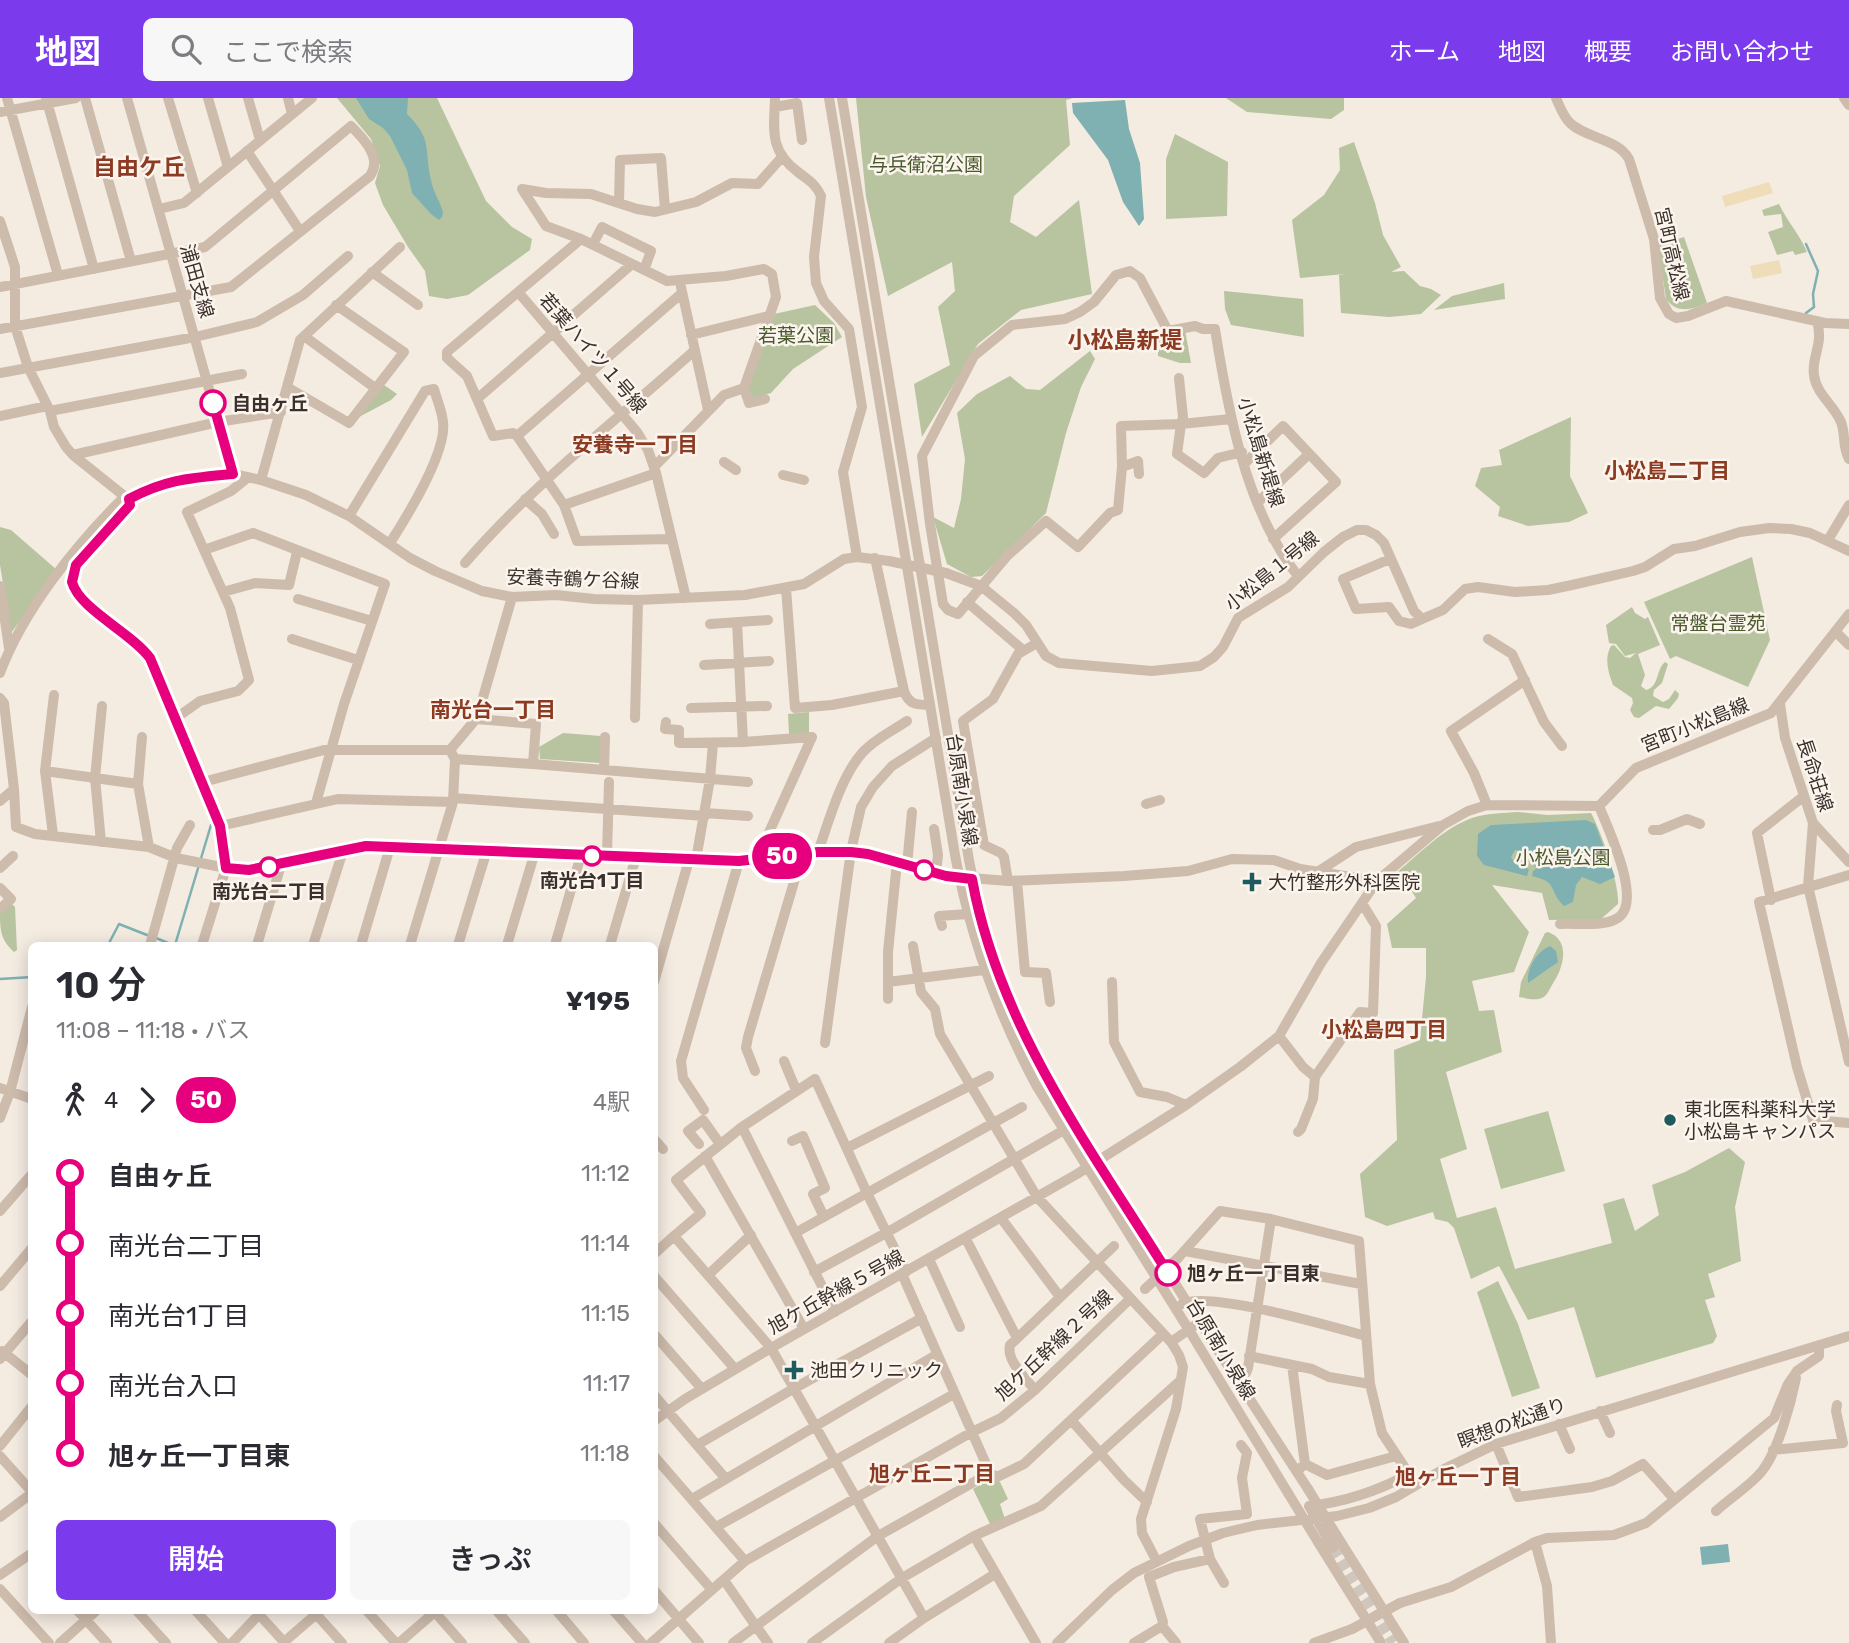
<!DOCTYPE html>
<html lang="ja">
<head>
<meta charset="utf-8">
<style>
  :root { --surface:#fff; --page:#f7f7f7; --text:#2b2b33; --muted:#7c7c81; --accent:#7c3aed }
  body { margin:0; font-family:Rubik,"Noto Sans JP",sans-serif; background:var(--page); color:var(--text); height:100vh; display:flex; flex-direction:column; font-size:26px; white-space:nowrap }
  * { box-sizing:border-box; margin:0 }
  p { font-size:23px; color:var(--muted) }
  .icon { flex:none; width:38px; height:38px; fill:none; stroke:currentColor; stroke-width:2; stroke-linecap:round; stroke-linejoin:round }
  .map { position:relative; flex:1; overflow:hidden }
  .drawer { position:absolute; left:28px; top:844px; width:630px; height:672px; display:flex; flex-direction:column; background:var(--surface); border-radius:10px; box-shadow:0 4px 18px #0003 }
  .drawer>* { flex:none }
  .badge { padding:0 14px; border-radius:23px; font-size:24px; line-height:46px }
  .map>.badge { position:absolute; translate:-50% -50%; box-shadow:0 0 0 4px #fff }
  .legs { display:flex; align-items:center; gap:10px; height:77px; padding:0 28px; font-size:23px }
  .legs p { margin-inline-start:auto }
  .summary { display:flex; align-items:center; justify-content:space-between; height:119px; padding:0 28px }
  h1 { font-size:38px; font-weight:600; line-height:52px }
  .cta { display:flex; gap:14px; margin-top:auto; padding:14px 28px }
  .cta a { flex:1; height:80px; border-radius:10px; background:var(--accent); color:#fff; font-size:28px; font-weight:600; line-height:80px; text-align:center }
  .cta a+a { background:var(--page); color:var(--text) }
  ul { padding:0 28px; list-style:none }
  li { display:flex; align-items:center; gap:24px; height:70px; font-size:26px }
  li i { display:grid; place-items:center; width:10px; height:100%; margin:0 9px; background:currentColor }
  li i::after { content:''; width:18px; height:18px; margin:-9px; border:5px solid; border-radius:50%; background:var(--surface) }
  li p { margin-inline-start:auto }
  li:first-child i { background:linear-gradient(#0000 50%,currentColor 0) }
  li:last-child i { background:linear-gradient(currentColor 50%,#0000 0) }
  header { display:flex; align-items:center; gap:42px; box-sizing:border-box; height:98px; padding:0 35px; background:var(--accent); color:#fff }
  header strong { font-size:33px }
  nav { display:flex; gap:38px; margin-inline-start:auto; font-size:24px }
  .search { width:490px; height:63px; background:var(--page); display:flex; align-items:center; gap:18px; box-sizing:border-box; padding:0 24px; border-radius:10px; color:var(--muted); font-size:26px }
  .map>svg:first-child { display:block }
</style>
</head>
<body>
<header>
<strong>地図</strong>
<div class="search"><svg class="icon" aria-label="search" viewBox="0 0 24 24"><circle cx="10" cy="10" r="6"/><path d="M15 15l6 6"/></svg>ここで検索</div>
<nav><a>ホーム</a><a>地図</a><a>概要</a><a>お問い合わせ</a></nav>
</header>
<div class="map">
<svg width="1849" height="1545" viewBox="0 0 1849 1545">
  <rect width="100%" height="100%" fill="#f4ebe1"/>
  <path fill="#b8c4a0" d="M337,0H437L486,103L512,129L532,141L530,152L468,197L447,201L429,198L425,173L408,149L383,107L375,85L380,68L371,41Z
    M856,0H1073L1066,2L1070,47L1014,98L1010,124L1036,139L1079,102L1092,196L1021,212L978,246L922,339L914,286L950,267L938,209L955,193L952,164L888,198L866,99Z
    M1226,0H1344V12L1331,21L1247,14Z
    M1175,36L1228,64L1227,118L1166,121V61Z
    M1354,44L1375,105L1383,137L1401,169L1391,174L1404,173L1420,188L1431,191L1441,197L1421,216L1389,219L1341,215L1339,177L1345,176L1300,180L1292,122L1324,97L1340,72L1339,50Z
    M1779,106C1787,123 1800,137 1807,154L1795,157L1793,153L1777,157L1768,134L1783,129L1781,116L1764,118L1762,112Z
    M1684,139L1707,205C1692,212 1677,216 1666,201L1658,147Z
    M1504,185L1505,201L1434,212L1452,198Z
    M1224,193L1303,201L1304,239L1231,227L1225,211Z
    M815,207L834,225L842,239L793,271L771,295L751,301L747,288L774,216Z
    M1185,232L1191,265H1180L1158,258V238Z
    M1090,253L1095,261L1081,289L1066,335L1046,415L982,478L971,479L947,466L933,419L954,430L961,401L965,361L957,315L977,296L1010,278L1026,291L1040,292Z
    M384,287L397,296L391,302L357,320Z
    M1571,319L1570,378L1588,415L1569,424L1528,428L1498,418L1500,409L1475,388L1481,370L1502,367L1499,352Z
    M0,429L11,432L57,472L11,535L0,467Z
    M1752,459L1770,542L1748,589L1676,558L1670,561L1644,504Z
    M1632,509L1635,515L1645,521L1648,519L1660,547L1638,556L1645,577L1641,588L1646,592C1660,588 1655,573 1665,564L1668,566L1662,585L1654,592L1653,598L1663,604L1669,601L1675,592L1679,596L1678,600L1669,611L1656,608L1639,620L1634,619L1630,612L1633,605L1632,600L1613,587C1608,574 1604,560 1611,548L1614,547L1625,559L1630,560L1636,555L1625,558L1616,546L1609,545L1606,527Z
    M809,614V635L789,636L788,616Z
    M563,635L601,638L600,665L540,661L539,649Z
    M1518,714L1548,717L1591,715C1601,733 1620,787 1618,806L1601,821L1549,822L1542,795L1492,787L1529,834L1514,874L1472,883L1479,913L1494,912L1502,954L1446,974L1467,1051L1440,1061L1457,1120L1496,1109L1515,1171L1612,1145L1603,1106L1624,1100L1635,1133L1659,1117L1652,1087L1685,1074L1729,1050L1745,1064L1735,1109L1741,1163L1708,1176L1715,1199L1705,1202L1717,1238L1713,1245L1596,1280L1574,1209L1528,1222L1499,1168L1471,1181L1454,1130L1448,1124L1435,1121L1433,1114L1387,1128L1365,1119L1360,1076L1397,1042L1394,952L1420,942L1426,879V850H1392L1387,826L1416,800L1411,792L1391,779C1417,759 1443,729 1475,719C1489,715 1504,715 1518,714Z
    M11,805L15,809L17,852L14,854C1,842 0,833 0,815Z
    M1548,834C1572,843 1563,871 1552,887C1549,892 1547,898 1542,900C1535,903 1525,900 1519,899L1521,884L1545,835Z
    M1548,1013L1565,1073L1501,1091L1484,1031Z
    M1498,1183L1518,1226L1540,1290L1512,1299L1477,1194Z
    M989,1381L1000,1384L1008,1401L1000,1406L1006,1424L992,1430L973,1391Z"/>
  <path fill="#efdcb8" d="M1769,84L1773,95L1725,109L1722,98Z
    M1779,162L1782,175L1753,181L1750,168Z"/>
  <path fill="#7fb0b2" d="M356,0H408L407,16C433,42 424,50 431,82C433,94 440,103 443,114L442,119L439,122L431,116L412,95L407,72L390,38L383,30L369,21Z
    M1125,2L1129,31L1140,65L1144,121L1139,128L1123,104L1108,62L1073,15L1072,5Z
    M1586,722L1595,726L1615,779L1600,786L1582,779L1576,787L1573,804L1564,808C1548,793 1559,784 1532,778L1533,773L1537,770L1531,764L1532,758L1529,754L1515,752L1511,759L1515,766L1529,771L1527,778L1484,767L1477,758L1478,736L1491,727Z
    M1550,848L1556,853L1558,864L1528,885C1527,870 1536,854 1550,848Z
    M1728,1446L1730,1464L1702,1467L1700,1449Z"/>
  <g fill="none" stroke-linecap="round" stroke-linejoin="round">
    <path stroke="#7fb0b2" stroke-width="2.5" d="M1806,215L1814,209L1813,196L1818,173L1806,146
      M156,840L173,847
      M108,847L119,826L147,837
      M175,847L211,727L215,726
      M0,881L32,879"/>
    <path stroke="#cfc6bd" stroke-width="10" stroke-dasharray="10 5" stroke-linecap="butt" d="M1333,1450L1393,1545"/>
    <path stroke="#cdbbac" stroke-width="10" d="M7,0L58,177
      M46,0L94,171
      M85,0L131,163
      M127,0L233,376
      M168,0L197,95
      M208,0L228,69
      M248,0L260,42
      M288,0L292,16
      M775,0C774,33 769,52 798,74C808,82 816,86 821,98L814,159L816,185L824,203L849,231L862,309L843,374L857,459
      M829,0L955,757C970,838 997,914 1036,987L1189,1232L1288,1395
      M842,0L969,762C983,839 1009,909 1046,978L1186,1203L1308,1391
      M1556,0C1560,9 1563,18 1570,25C1587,41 1617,40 1629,61L1654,141L1660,200L1669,216L1676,220L1688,218L1726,203L1825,225L1849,226
      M1844,0L1849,7
      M775,9L797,5L802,42
      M0,14L76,0
      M247,53L300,133
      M522,91L546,128L581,141L667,183L726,178L764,171L772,176L776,199L744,290
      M522,91L546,95L591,96L637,111L655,114L696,104L732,85L758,86L782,59
      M619,105L620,62L661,60L665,111
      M159,111L184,105L312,0
      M0,123L15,169V228L28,269L50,313L54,329L66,349L73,357L128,401
      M593,146L602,129L651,153L644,172
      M372,174L418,207
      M0,189L205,149L351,28C363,40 383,60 370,78L231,189L0,231
      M681,189L708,312
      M519,195L637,334L648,352L656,375L686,500
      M1817,223C1824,247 1811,259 1814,277C1816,296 1834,307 1841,324C1846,337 1842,349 1849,361
      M691,237L769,218
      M304,238L375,290
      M0,275L195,239L257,224L303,197L348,158
      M1179,280L1183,319L1181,326L1231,321
      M287,289L349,325L404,254L336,207
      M477,301L632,166
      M50,313L242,276
      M0,318L47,308
      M517,338L513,335L493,338L467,278L447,260V254L581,141
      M1242,354L1218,360L1204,375L1177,356L1181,326L1121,328L1122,369L1118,412L1110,415L1078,449L1046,423L1007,458L958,516L948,512L943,506L930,426L922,358L974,258L1012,227L1065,221L1080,214L1094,204L1116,177L1130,173L1140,180L1168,233L1195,228L1203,231H1215C1228,313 1246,412 1298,478
      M73,357L218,324L281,314
      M724,364L736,372
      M1245,365L1283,328L1336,384L1273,441
      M654,369L724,297L744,290L749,305L765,301
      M1122,369L1138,363L1139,376
      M783,377L804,382
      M261,382L300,242L400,149
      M129,401V407L76,467L72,484C81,513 131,533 150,560L220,728L226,770L202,847
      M525,401L542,416L554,436
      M1257,405L1309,356
      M564,407L656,375
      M349,418L425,293L434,291C437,302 442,313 443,324C447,354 406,420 390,445
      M671,441L577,443L564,407L517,338L682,195
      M1828,442L1849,407
      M204,452L253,435L385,486L344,606L316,705
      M875,460L904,593C909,607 917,607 930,607
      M1390,461L1343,481L1356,511L1389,509L1399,523L1411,526L1422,521
      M465,465C533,386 617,322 695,252
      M946,475L981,488L1014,515L1026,527L1046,558L1059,565L1152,573L1200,568L1214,559L1223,549L1238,520L1288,489L1324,454L1343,439L1357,432H1366L1376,437L1384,445L1414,513L1422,521L1443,512L1465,491L1478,489L1515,494L1548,492L1572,487L1633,473L1645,469L1674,451L1695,448L1740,434L1769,430L1791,431L1810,435L1849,453
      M0,488L9,550
      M786,490L795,610L832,607L904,593
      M223,494L255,485L289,487L297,454
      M298,501L372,523
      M967,504L1023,552
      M737,524L743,644
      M710,526L768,522
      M1836,534L1849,547
      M292,541L358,562
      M1488,541L1512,556L1544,624L1562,648
      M704,567L769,563
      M0,575C23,513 75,448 122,401H129L161,385L179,381L233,376L261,382L306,397L349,418L410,460L435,473L482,493L512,499L556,497L594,501L638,502L745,497L804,486L844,461L857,459L889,463
      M0,600L4,605L14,691L16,729L35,736L149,749L176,760L226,770L249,772L366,748L739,763L818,754L851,753L868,756L946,778L1008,783L1124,778L1188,773L1232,761L1274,762L1300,771L1377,783
      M482,603L512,499
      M1780,606L1785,640L1813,725L1808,788L1849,964
      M691,610L767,608
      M176,620L200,603L238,593L249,582L230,510L187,414L231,393L247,380
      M635,620L638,502
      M666,624L665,631L679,632V645L743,644L812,639L757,761
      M142,639L138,686L149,749
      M450,652L476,621L536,626L533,666
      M604,672L605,639
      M45,673L138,686
      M203,684L324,652H450L455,661L533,666L748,684
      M453,700L705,718
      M0,703L14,691
      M1146,706L1160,702
      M1487,707L1474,675L1451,633L1525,582
      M705,715L748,718
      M1813,725L1849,764
      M220,728L338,701L453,704
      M934,731L938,757L936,775
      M1653,732H1660L1687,721L1700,726
      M53,737L45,673L54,597
      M101,744L95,680L102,608
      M818,754C829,723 841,678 863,654C875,641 892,633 907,623
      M607,758L609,684
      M696,762L710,681L713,645
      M907,767L912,714
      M0,770L13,758
      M1319,773L1356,749L1439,728
      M1849,777L1759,804L1797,969L1813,1022L1849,1025
      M1008,783L1004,759L1001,755L984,747L963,623L993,601L1018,556L1037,545
      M1017,783L1025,874L1046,875L1050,904
      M0,790L11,801L0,811
      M1771,802L1757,735L1804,698
      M1560,826C1577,825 1601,829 1616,821C1645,807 1608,731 1599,708
      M942,828L939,818L968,816
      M150,847L177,750L190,727
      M257,847L281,767
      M313,847L343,753
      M361,847L390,749
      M410,847L453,704L455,661
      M458,847L487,752
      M507,847L535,754
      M555,847L581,757
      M610,847L636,759
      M913,848L921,894L935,911L940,936L1037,1099L1171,1244L1179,1257L1183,1269L1176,1311L1141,1421L1142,1435L1156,1462
      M654,884L689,762
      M888,884L984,872
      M1112,884L1114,944L1140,994L1167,999L1186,1007
      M888,901V854L897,764
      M1279,938L1303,969L1315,979L1313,1001L1301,1031L1298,1034
      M825,945L851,753L861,709L873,689L892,668L936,640
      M784,963L796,992
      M755,973L746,950L748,939L797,774L792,756
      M1315,979L1360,914L1373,915L1376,828L1362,805
      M0,990L32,1001
      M704,1012L683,980L681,963L739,763
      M0,1020L10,994L32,909
      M742,1029L835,1214
      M654,1041L663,1051
      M792,1043L803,1038L825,1090L813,1096L824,1119
      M699,1046L688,1033L703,1022L720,1046
      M847,1050L989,978
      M705,1058L804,1231
      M0,1113L32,1076
      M1001,1120L1060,1199
      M795,1135L1022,1009
      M674,1138L701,1115L676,1082L742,1029L815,981L867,1095L906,1174
      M966,1141L1017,1240
      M1185,1153L1361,1186
      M654,1156L674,1138L771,1250L924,1520
      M1178,1160L1220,1113L1271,1121L1359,1143L1370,1286L1382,1335L1409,1376C1376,1394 1345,1404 1309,1408L1333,1450
      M929,1161L960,1229
      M814,1174L886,1135L1064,1032
      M708,1177L751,1137
      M654,1178L735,1271
      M0,1188L32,1150
      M1182,1206C1208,1192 1332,1229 1366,1238
      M654,1236L702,1291
      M1171,1244L1194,1228
      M2,1253L32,1277
      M1249,1258L1312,1271L1329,1279L1370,1286
      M0,1261L32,1223
      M1292,1267L1305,1366
      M1236,1281L1246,1275L1248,1270L1271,1121
      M1035,1292C1025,1280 1006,1262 1010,1247L1114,1148
      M654,1297L726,1381
      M1600,1313L1610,1335
      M654,1323L685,1301L771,1250L1077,1076L1186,1007L1240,969L1279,938L1321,865L1377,783L1443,727L1468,713L1487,707L1599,708L1636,670L1771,615L1849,516
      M1072,1323L1124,1382L1147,1404
      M1559,1326L1570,1351
      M1496,1346L1518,1399L1592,1389L1612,1383L1643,1366L1674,1401
      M697,1347L793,1291L922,1220
      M0,1348L32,1308
      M1773,1352L1843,1345L1836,1313L1837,1307
      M0,1358L32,1394
      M654,1358L745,1463
      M1297,1373L1305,1366L1327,1377L1396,1358
      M990,1375L997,1379L1024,1366L1163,1236
      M692,1401L936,1257
      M1716,1413C1730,1400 1750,1388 1762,1373C1778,1353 1791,1305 1796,1280
      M0,1419L32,1395
      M654,1425L712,1492
      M716,1429L954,1296
      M974,1438L1036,1545
      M1337,1438L1404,1545
      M1318,1444L1381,1545
      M1535,1444L1547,1440L1614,1437L1646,1425L1774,1320L1788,1286L1797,1273L1819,1258V1247
      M1210,1461L1224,1485
      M0,1477L32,1455
      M724,1482L753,1524
      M0,1491L49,1545
      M654,1492L699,1545
      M1400,1505L1451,1489L1535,1444L1547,1488L1551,1545
      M77,1512L107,1545
      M136,1512L166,1545
      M195,1512L225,1545
      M255,1512L285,1545
      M366,1512L396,1545
      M433,1512L462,1545
      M496,1512L525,1545
      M556,1512L584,1545
      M613,1512L642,1545
      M316,1516L342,1545
      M756,1528L768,1545
      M1162,1528L1176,1545
      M284,1544L321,1512
      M60,1545L97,1512
      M232,1545L263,1512
      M399,1545L437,1512
      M651,1545L745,1463L972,1334L1001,1320L1035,1292L1130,1201
      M733,1545L878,1438L990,1375L902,1176
      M812,1545L902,1480L974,1438L1041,1408L1180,1283
      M889,1545L924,1520L995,1476
      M1057,1545L1112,1492L1134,1475L1189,1448L1223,1435L1257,1427L1337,1418L1369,1410L1396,1399L1442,1372L1496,1346L1849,1238
      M1134,1545L1162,1528L1163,1524L1149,1479L1174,1469L1210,1461L1200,1421L1247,1416L1242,1380L1247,1355L1241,1347
      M1314,1545L1352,1531"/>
    <path stroke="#cdbbac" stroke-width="10" d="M889,463L946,475
      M1145,1191L1178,1160
      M1308,1391L1337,1438
      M1288,1395L1318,1444
      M1352,1531L1400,1505"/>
  </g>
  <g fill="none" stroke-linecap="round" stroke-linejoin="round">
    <g stroke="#fff" stroke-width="16">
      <path id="line-1" d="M213,305L233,376C191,380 167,381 129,401L130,407L76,467L72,484C80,512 131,534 150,560L220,728L226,770L249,772L366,748L739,763L818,754H851L868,756L946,778L972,781C999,929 1091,1051 1168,1175"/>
    </g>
    <use href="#line-1" stroke="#e6007e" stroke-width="10"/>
  </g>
  <g fill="#fff" stroke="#e6007e" stroke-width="3.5">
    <circle cx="213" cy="305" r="12"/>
    <circle cx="592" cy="758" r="9"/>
    <circle cx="269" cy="769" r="9"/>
    <circle cx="924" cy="772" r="9"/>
    <circle cx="1168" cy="1175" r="12"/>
  </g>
  <g fill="#1f5a5e" stroke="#fbf5ee" stroke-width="2.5">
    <path d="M1248.5 773.5h7v7h7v7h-7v7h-7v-7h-7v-7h7z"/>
    <circle cx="1670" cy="1022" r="7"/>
    <path d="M790.5 1261.5h7v7h7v7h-7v7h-7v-7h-7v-7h7z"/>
  </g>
  <g text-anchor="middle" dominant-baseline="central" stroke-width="5" stroke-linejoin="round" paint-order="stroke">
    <g font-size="19" fill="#4a5a2e" stroke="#fbf5ee">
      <text x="926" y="66">与兵衛沼公園</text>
      <text x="796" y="237">若葉公園</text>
      <text x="1718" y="525">常盤台霊苑</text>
      <text x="1563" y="759">小松島公園</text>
    </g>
    <g font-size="19" fill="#3b302b" stroke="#fbf5ee">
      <text transform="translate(1672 156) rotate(77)">宮町高松線</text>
      <text transform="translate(197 183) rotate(74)">浦田支線</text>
      <text transform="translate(593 255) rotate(49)">若葉ハイツ１号線</text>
      <text transform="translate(1261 354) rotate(73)">小松島新堤線</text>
      <text transform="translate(1272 473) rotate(-39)">小松島１号線</text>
      <text transform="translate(573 481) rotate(2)">安養寺鶴ケ谷線</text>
      <text transform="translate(1695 627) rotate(-22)">宮町小松島線</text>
      <text transform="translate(1815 677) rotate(72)">長命荘線</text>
      <text transform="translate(962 692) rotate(81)">台原南小泉線</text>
      <text transform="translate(836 1194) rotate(-29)">旭ケ丘幹線５号線</text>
      <text transform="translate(1054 1247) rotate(-43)">旭ケ丘幹線２号線</text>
      <text transform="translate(1221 1251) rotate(59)">台原南小泉線</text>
      <text transform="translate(1512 1325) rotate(-20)">瞑想の松通り</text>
    </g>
    <g font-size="19" font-weight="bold" fill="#3b302b" stroke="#fbf5ee" text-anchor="start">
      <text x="232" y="305">自由ヶ丘</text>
      <text x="592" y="782" text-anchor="middle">南光台1丁目</text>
      <text x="269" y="793" text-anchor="middle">南光台二丁目</text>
      <text x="1187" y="1175">旭ヶ丘一丁目東</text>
    </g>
    <g font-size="19" fill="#3b302b" stroke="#fbf5ee" text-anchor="start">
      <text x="1268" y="784">大竹整形外科医院</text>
      <text x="1684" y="1011">東北医科薬科大学<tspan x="1684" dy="22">小松島キャンパス</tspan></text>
      <text x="810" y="1272">池田クリニック</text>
    </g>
    <g font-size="21" font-weight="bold" fill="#8c3b22" stroke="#fbf5ee">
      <text x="635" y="346">安養寺一丁目</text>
      <text x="1667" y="372">小松島二丁目</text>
      <text x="493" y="611">南光台一丁目</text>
      <text x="1384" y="931">小松島四丁目</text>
      <text x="932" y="1375">旭ヶ丘二丁目</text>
      <text x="1458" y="1378">旭ヶ丘一丁目</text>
    </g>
    <g font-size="23" font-weight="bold" fill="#8c3b22" stroke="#fbf5ee">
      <text x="139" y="69">自由ケ丘</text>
      <text x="1125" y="242">小松島新堤</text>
    </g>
  </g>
</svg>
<b class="badge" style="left:782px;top:758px;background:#e6007e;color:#fff">50</b>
<section class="drawer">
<div class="summary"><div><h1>10 分</h1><p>11:08 – 11:18 · バス</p></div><b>¥195</b></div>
<div class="legs"><svg class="icon" aria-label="walk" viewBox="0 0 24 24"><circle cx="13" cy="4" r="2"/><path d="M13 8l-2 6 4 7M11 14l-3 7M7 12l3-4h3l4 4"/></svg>4<svg class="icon" aria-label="forward" viewBox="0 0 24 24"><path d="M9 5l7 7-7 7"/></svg><b class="badge" style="background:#e6007e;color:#fff">50</b><p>4駅</p></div>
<ul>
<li><i style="color:#e6007e"></i><b>自由ヶ丘</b><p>11:12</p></li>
<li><i style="color:#e6007e"></i><span>南光台二丁目</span><p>11:14</p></li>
<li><i style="color:#e6007e"></i><span>南光台1丁目</span><p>11:15</p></li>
<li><i style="color:#e6007e"></i><span>南光台入口</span><p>11:17</p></li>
<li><i style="color:#e6007e"></i><b>旭ヶ丘一丁目東</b><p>11:18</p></li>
</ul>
<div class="cta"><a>開始</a><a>きっぷ</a></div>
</section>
</div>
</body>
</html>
